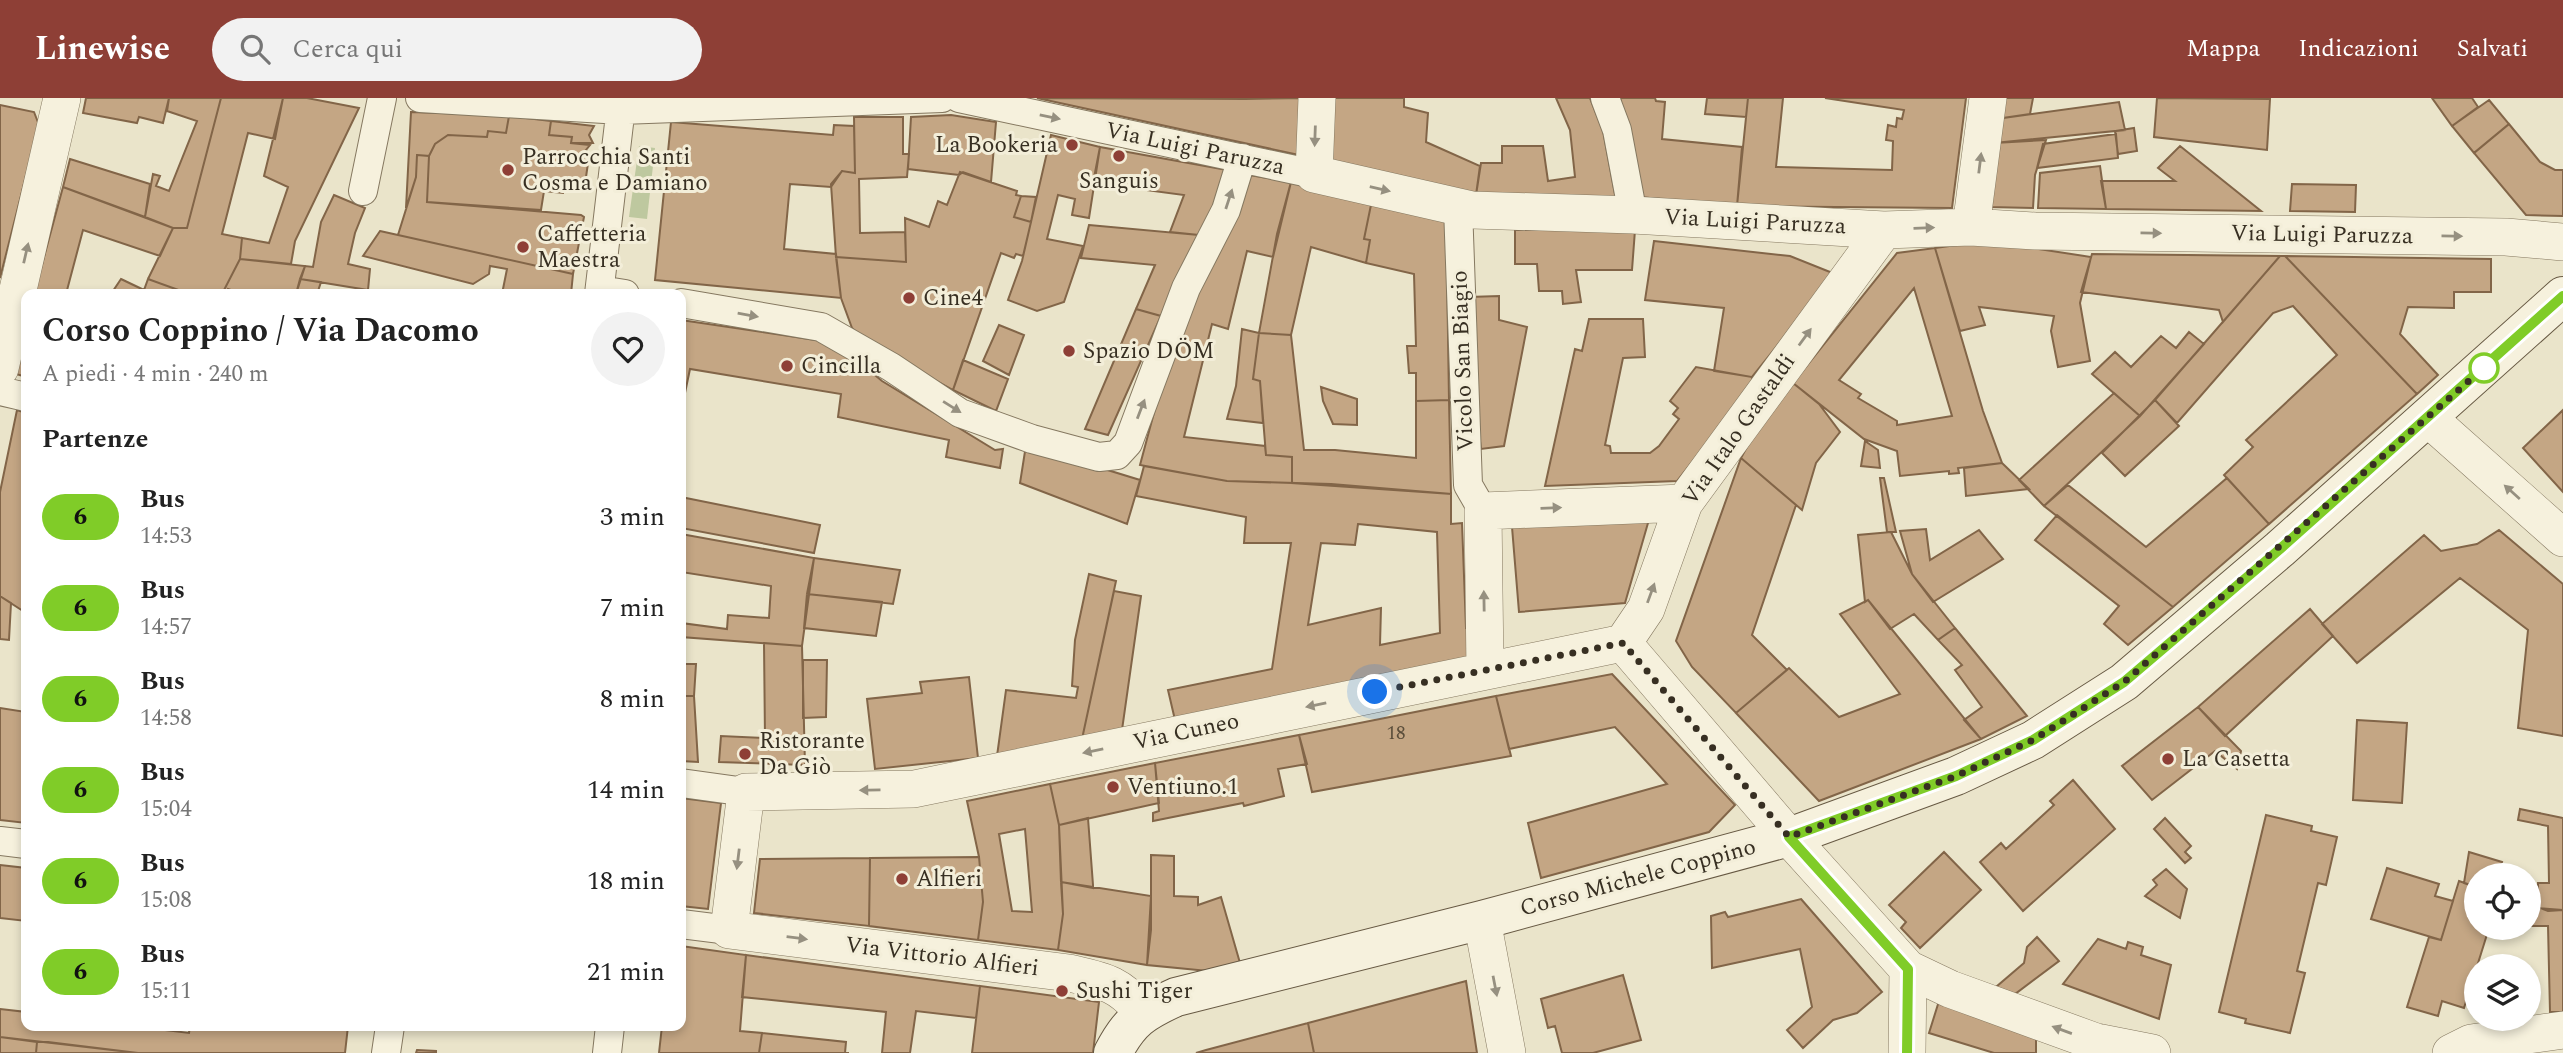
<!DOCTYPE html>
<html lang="it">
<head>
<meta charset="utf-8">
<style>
  :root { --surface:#fff; --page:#f2f2f2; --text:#222; --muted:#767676; --accent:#8e3f36 }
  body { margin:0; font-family:Spectral,serif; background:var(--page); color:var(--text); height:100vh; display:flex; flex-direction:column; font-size:26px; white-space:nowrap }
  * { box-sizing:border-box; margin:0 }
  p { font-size:23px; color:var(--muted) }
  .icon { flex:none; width:38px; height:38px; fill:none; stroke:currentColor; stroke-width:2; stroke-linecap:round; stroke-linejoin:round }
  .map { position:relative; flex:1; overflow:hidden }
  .drawer { position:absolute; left:21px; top:191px; width:665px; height:742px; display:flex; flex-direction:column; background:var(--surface); border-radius:14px; box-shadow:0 4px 10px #0003 }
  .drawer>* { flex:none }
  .badge { padding:0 14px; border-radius:23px; font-size:24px; line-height:46px }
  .controls { position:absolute; left:2464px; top:765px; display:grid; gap:14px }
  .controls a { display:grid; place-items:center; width:77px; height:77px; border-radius:50%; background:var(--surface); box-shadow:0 4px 10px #0003; font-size:35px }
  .you { position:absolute; width:35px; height:35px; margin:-18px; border:5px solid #fff; border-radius:50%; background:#1a73e8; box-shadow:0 0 0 10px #1a73e833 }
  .map>.badge { position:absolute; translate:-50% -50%; box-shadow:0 0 0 4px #fff }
  h2 { padding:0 21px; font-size:26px; line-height:63px }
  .round { display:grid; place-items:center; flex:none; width:74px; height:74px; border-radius:37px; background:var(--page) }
  .overview { display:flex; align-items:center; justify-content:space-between; height:119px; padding:0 21px }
  h1 { font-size:33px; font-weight:700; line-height:52px }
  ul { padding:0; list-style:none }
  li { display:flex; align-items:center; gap:21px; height:91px; padding:0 21px }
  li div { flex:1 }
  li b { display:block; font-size:26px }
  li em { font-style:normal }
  li .badge { min-width:77px; font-weight:700; text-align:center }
  header { display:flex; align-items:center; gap:42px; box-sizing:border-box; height:98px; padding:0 35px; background:var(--accent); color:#fff }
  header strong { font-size:33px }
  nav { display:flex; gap:38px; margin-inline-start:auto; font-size:24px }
  .search { width:490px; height:63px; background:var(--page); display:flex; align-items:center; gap:18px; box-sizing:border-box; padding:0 24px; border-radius:38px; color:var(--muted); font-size:26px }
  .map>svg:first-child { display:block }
</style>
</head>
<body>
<header>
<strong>Linewise</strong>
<div class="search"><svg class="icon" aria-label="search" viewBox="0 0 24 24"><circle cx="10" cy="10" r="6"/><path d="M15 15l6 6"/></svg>Cerca qui</div>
<nav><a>Mappa</a><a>Indicazioni</a><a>Salvati</a></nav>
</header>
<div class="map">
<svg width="2563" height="955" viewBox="0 0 2563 955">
  <rect width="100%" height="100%" fill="#eae4ca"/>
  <path fill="#bec89f" d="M639,48L655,50L647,121L629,119Z"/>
  <path fill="#c4a684" stroke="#826548" stroke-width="2" fill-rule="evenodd" d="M86,0H169L163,25L139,19L137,25L83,15Z
    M169,0H221L187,130H173L145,119L153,76L160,78L156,88L169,93L197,23L167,13Z
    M221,0H283L275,41L248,35L222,136L242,140L240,161L222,196H189L148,181L173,130H187Z
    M283,0H307L359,10L295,143L291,166L240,161L242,140L269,145L288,89L264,78Z
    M1037,0L1245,1L1306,0L1299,57Z
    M1333,0H1404V9L1428,15L1426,44L1480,68L1476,97L1329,62Z
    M1556,0H1590L1603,32L1616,101L1476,97L1481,65H1502V48H1543L1548,83L1575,79L1570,32Z
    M1620,0H1655L1656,3L1665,4L1662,41L1742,49L1737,108L1639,99Z
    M1707,0H1748L1746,19L1705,16Z
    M1748,0H1783L1776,69L1892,72L1893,43L1886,42L1888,27L1896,29L1897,20L1902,21L1904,12L1825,0H1966L1952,110L1737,108Z
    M1999,0H2033L2030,16L1996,21Z
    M2157,0L2270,1L2267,52L2154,39Z
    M2432,0H2472L2478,9L2452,28Z
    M2489,2L2509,26L2474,55L2452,28Z
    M2119,4L2125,32L1994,45L1996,21Z
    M0,7L34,14L39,27L0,180Z
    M411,14L503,17L509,18L506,35L488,33L487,39L448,37L435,46L429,58L417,57L416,79L406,110Z
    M951,17L996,24L991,84L963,74L959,77L908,71L911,19Z
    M509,18L551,23L549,37L572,39L571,45L590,47L586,52L592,60L588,65L586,79L590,86L585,91L564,89L563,95L544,93L541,112L427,104L429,58L435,46L448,37L487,39L488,33L506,35Z
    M854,19H903V56H909L907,79L859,81L860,135L905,134L906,164L836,159L831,86L842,73L855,75Z
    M551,23L594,28L589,37L593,45H571L572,39L549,37Z
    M671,24L833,37L834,27L854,28L855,75L842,73L831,89L790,86L784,151L836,156L841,200L655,182Z
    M2509,26L2540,64L2555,72H2563V118L2526,117L2474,55Z
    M2134,30L2137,53L2118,56L2115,33Z
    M2116,36L2118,60L2037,70L2043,46Z
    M1051,37L1100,49L1089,120L1072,117L1075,101L1058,97L1047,141L1083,148L1064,204L1037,213L1008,202L1022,163Z
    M2046,42L2035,77L2033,110L1989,109L1994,45Z
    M2180,48L2261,113L2106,111L2101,83H2175L2158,70Z
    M1100,49L1227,72L1216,104L1199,137L1170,134L1184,97L1093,85Z
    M417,57L429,58L427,104L581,117L584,119L573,176L398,137L416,79Z
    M70,61L150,86L145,119L63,89Z
    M2100,68L2106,111L2038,110L2040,75Z
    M960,74L1017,93L1016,97L1021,98L1014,119L1031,124L1023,158L1016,156L1014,160L1001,155L953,292L863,242L852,230L841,200L836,159L906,164L905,120L929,129L938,103L947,107Z
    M1243,76L1291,84L1273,159L1247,153L1228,231L1212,226L1184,339L1265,348L1266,357L1292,359V385L1227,383L1140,367L1174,240Z
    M1291,84L1372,102L1364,141L1370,142L1366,165L1311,149L1291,237L1259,235L1277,136Z
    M2292,86L2356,87L2355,114L2290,113Z
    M63,89L173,130L160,158L83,132L66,196H34Z
    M334,97L365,110L355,135L348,166L370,171L368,192L300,181L305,168L313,169L321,124Z
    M1021,98L1036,99L1031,124L1014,119Z
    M1372,102L1450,120L1447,172L1449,302L1416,303V275H1409L1407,248H1416L1414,176L1366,165L1370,142L1364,141Z
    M1089,127L1199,137L1161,218L1136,211L1155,167L1081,160Z
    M1515,132H1635L1632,172H1576L1581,204L1563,206L1562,193H1539L1537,166H1515Z
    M380,133L573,176L571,196H502L507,171L490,168L489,176L473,186L363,158Z
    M1654,143L1790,158L1835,176L1752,279L1714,273L1724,210L1645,202Z
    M1986,143L2091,159L2080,205L2090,263L2058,269L2051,233L2054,218L1979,209L1985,227L1960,233L1935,150Z
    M1935,150L1983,313L2002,365L1958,370L1959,375L1949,376V373L1900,378L1897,353L1864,341L1793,285L1897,155ZM1914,190L1952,318L1897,327V323L1858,300L1861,296L1839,282Z
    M2092,156L2280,158L2223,224L2219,212L2081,194Z
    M2280,158H2285L2417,296L2269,426L2224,377L2253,349L2246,342L2337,257L2293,208L2273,215L2177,325L2155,302Z
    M2285,158L2491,161V194H2454V210L2408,209L2400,236L2438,277L2417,296Z
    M240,161L305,168L296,196H243L228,191L226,196H222Z
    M121,181L144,192L148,181L184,194L111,196Z
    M300,181L321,184L317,196H296Z
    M1499,198V222L1527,229L1504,348L1481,351L1474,297L1469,199Z
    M1136,211L1161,218L1108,337L1085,331Z
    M1589,221H1643L1645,259L1623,260L1605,347L1610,348L1611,355H1650L1659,348L1679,321L1673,316L1678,310L1670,303L1696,269L1752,279L1753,287L1677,383L1545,388L1575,251L1582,253Z
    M681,222L836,245L882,283L995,352L1003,351L1000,370L946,359L949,342L838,319L841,296L690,271L681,314Z
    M26,226V279L13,275Z
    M999,227L1024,237L1009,277L983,263Z
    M1242,231L1259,235L1253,281L1260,283L1263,325L1227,321L1236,288Z
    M2189,234L2204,246L2140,318L2092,276L2115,254L2131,269L2161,238L2176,250Z
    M1259,235L1291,237L1304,352H1335L1416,360V303L1449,302L1451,396L1292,385V359L1266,357L1260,283L1253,281Z
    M963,262L1008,281L996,313L953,292Z
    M1793,285L1819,306L1840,334L1816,365L1802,412L1741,360L1757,330Z
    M1321,289L1357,301V327L1333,326L1323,303Z
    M2114,295L2140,318L2044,408L2019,382Z
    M2155,302L2179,328L2125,378L2102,355Z
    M17,312L26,315V515L0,498V394Z
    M2563,312V394L2523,350Z
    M1865,343L1878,352L1880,370L1861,368Z
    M1026,347L1140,382L1127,426L1020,385Z
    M1741,360L1796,407L1752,537L1787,572L1736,615L1692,569L1676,543Z
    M2002,365L2029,391L1966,398L1964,370Z
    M1144,368L1227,383L1331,386L1451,396V426L1462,425L1466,530H1470L1469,564L1175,622L1168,592L1272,571L1291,445H1244L1246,419L1136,398ZM1358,426L1437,434L1440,535L1380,547L1381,510L1308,527L1321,445L1355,447Z
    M1880,380H1884L1896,434H1887Z
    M2227,380L2269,426L2173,509L2044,408L2068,387L2146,449Z
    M681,399L820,427L814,455L681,430Z
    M2057,417L2173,509L2128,547L2104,526L2119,508L2035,442Z
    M1650,418L1625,505L1519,514L1512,429Z
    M1926,431L1930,462L1979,432L2003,461L1933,504L1912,476L1900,433Z
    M2499,432L2563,486V638L2518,630L2528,532L2460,480L2357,565L2322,526L2424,437L2441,453L2477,446Z
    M1891,434L1912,476L1955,530L1938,542L1914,516L1890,531L1868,502L1865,504L1858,437Z
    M681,436L814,460L802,548L681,539V525L727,531L728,517L769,520L771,488L681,474Z
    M814,460L900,472L893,506L807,496Z
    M1089,476L1116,483L1082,641L997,658L1006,592L1076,600L1078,589L1072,588L1075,542Z
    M1114,493L1141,498L1122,632L1082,641Z
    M807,496L882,504L876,538L804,530Z
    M0,498L11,505L9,542L0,541Z
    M1868,502L1981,641L1819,703L1736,615L1789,570L1839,619L1900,596L1840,516Z
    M2310,511L2333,538L2225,638L2198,609Z
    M1955,530L2027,618L1981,641L1964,622L1982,609L1955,572L1962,567L1938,542Z
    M764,545L802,548L805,667L719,664L721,638L765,640Z
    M803,562H827L826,619L803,620Z
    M681,566H696L694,598H681Z
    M1612,576L1735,707L1709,734L1541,780L1528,725L1667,686L1615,629L1509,651L1496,598Z
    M969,579L978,660L875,671L867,601L922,595L920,584Z
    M681,598H694L698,664L681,663Z
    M1496,598L1511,658L1312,694L1299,637Z
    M2198,609L2241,653L2237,671L2215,653L2152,702L2122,668Z
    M0,610L26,614V725L0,722Z
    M2357,622L2407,625L2402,705L2353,702Z
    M1299,637L1307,666L1278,671L1284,698L1244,708L1243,705L1153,723V715L1159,713L1155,665Z
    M1155,665L1159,705L1059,727L1050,686Z
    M2073,682L2115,731L2023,813L1980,764L2001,745L2006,751L2054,707L2050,703Z
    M1050,686L1059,727L1063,816L1058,852L978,842L983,804L979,759L967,703ZM1025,731L1032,814L1012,813L999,736Z
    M681,700L721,705L708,811L681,808Z
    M2520,711L2563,720V812L2538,810V785H2549L2548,728L2518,722Z
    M2266,717L2312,728L2311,733L2337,739L2326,787L2318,785L2297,873L2305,875L2290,935L2245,925L2246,921L2219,914Z
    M1088,720L1093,787V790L1061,784L1059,727Z
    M2165,720L2191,748L2185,754L2191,760L2185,765L2154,731Z
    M1944,754L1981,792L1920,850L1901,830L1906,824L1889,807Z
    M2469,754L2502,764L2498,777H2476V789L2464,785Z
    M1151,757L1174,758V798L1198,799V807L1221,799L1240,865L1208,873L1147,867L1151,832Z
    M979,759L983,804L978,842L869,828L870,760Z
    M870,760L869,828L754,815L760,761Z
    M0,767L26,770V823L0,820Z
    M2387,770L2439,786L2435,798L2453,803L2441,842L2371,821Z
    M2166,771L2187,791L2180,820L2145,798L2157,787L2153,782Z
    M2459,783L2476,789V830H2489L2464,910L2442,903L2438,918L2407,909L2429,839L2441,842Z
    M1061,784L1151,798L1147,867L1058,852L1063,816Z
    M1801,801L1882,894L1857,915L1833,922L1803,950L1787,932L1812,909L1800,851L1712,870L1711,818L1725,814L1728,819Z
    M2529,806L2548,813L2563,812V914H2550L2548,828H2529Z
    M2037,839L2059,863L2015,896L1996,889L2024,865L2027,849Z
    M2098,841L2126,851L2128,844L2143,849L2141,857L2171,867L2159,921L2063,886Z
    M681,848L746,857L740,933L762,935L759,955H659L662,928H681Z
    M746,857L980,888L976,920L916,913L910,955H882L886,914L742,899Z
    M1623,877L1641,942L1593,955H1562L1555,928L1548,930L1541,901Z
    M1466,883L1477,955H1314L1308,925Z
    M980,888L1099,904L1093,955H972Z
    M1939,903L2036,933V955H1994L1929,935Z
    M0,911L26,914V928H132L189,935L190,928H348L345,955H138L0,939Z
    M1308,925L1314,955H1196L1206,952Z
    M762,935L846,944L845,955H849H759Z
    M0,939L37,944L36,955H0Z
    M37,944H48L138,955H36Z
    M417,952L436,953V955H416Z"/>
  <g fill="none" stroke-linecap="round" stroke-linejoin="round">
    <g stroke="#857860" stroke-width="30">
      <path id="pedestrian" d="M420,0L621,12L942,0
        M959,0L1314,76
        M1605,0L1617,32L1633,117
        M363,93L382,0
        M1458,109L1468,387L1483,413
        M600,192L625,196
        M599,196L622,0
        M681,205L821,229L891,269L960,315L1032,341L1099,359L1117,357L1128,345L1186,190L1226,112L1242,60
        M0,293L26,299
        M681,685L746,694
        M0,743L26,746
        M681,826L729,832
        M386,955L390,928
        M607,955L610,928"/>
    </g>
    <g stroke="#857860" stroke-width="38">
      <path id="minor" d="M1317,0L1314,76L1472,112L1633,117L1884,132L1971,129L2035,133L2506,139L2563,144
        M1971,129L1988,0
        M1884,132L1684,405L1646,511L1623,545L1789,739L1908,871L1950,891L2096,944L2152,955
        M0,270L62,0
        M2428,320L2563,440
        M1485,571L1483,413L1684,405
        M1482,822L1507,955
        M1143,914C1119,885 1104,883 1069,875L729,832L746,694L914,691L1623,545
        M1907,955L1908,871
        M2451,955L2471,945L2563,932"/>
    </g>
    <g stroke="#675943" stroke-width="40">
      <path id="secondary" d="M1113,955C1130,922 1143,914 1176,899L1482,822L1789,739L1956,678L2033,642L2124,584L2280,451L2563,198"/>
    </g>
    <use href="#pedestrian" stroke="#f6f1dd" stroke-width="28"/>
    <use href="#minor" stroke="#f6f1dd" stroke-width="37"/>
    <use href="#secondary" stroke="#f6f1dd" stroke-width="38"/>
  </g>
  <defs><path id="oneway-solid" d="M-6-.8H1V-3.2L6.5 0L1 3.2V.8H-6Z" transform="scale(1.75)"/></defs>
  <g fill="#969080">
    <use href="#oneway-solid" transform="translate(1050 19) rotate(12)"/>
    <use href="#oneway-solid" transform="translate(1315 38) rotate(92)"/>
    <use href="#oneway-solid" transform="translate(1980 65) rotate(-83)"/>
    <use href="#oneway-solid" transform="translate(1380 91) rotate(13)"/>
    <use href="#oneway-solid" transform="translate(1229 101) rotate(-72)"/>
    <use href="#oneway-solid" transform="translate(1924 130) rotate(-2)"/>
    <use href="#oneway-solid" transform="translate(2151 135) rotate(1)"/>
    <use href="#oneway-solid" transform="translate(2452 138) rotate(1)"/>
    <use href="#oneway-solid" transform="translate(26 155) rotate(-77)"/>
    <use href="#oneway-solid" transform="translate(748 217) rotate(10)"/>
    <use href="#oneway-solid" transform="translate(1805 239) rotate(-54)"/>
    <use href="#oneway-solid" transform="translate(952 309) rotate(32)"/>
    <use href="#oneway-solid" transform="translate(1141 311) rotate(-69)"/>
    <use href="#oneway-solid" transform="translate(2512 394) rotate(-138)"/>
    <use href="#oneway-solid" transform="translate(1551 410) rotate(-2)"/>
    <use href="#oneway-solid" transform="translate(1651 495) rotate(-70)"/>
    <use href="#oneway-solid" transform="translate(1484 503) rotate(-91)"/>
    <use href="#oneway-solid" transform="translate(1316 607) rotate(168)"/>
    <use href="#oneway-solid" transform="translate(1093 653) rotate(168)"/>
    <use href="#oneway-solid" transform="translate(870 692) rotate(179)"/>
    <use href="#oneway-solid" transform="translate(738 761) rotate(97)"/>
    <use href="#oneway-solid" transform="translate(797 840) rotate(7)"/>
    <use href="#oneway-solid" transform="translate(1495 888) rotate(79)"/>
    <use href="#oneway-solid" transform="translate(2062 932) rotate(-160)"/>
  </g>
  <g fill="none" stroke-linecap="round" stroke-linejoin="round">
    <g stroke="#fff" stroke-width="16">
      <path id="line" d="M1907,955L1908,871L1789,739L1956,678L2033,642L2124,584L2280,451L2563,198"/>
    </g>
    <use href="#line" stroke="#80cc28" stroke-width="10"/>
    <path stroke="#372f22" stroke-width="7" stroke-dasharray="0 12.6" d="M1375,594L1623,545L1789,739L1956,678L2033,642L2124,584L2486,268L2484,270"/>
  </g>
  <g fill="#8e3f36" stroke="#f3eed9" stroke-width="2.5">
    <circle cx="1072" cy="47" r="7"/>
    <circle cx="1119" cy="58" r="7"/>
    <circle cx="508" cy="72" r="7"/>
    <circle cx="523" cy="149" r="7"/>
    <circle cx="909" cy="200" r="7"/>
    <circle cx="1069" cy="253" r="7"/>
    <circle cx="787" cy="268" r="7"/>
    <circle cx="745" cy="656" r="7"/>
    <circle cx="2168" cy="661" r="7"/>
    <circle cx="1113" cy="689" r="7"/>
    <circle cx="902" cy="781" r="7"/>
    <circle cx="1062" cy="893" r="7"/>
  </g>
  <circle fill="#fff" stroke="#80cc28" stroke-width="3.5" cx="2484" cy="270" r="14"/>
  <g text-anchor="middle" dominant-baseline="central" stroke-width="6" stroke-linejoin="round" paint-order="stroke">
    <g font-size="19" fill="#5a4d3a">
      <text x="1396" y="635">18</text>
    </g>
    <g font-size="23" fill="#372f22" stroke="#f3eed9" text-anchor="start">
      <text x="1058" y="47" text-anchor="end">La Bookeria</text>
      <text x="522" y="59">Parrocchia Santi<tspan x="522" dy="26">Cosma e Damiano</tspan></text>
      <text x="1119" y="83" text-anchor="middle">Sanguis</text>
      <text x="537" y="136">Caffetteria<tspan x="537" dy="26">Maestra</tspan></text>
      <text x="923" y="200">Cine4</text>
      <text x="1083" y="253">Spazio DÖM</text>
      <text x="801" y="268">Cincilla</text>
      <text x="759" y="643">Ristorante<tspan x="759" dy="26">Da Giò</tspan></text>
      <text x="2182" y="661">La Casetta</text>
      <text x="1127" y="689">Ventiuno.1</text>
      <text x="916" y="781">Alfieri</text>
      <text x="1076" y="893">Sushi Tiger</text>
    </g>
    <g font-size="23" fill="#372f22" stroke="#f3eed9">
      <text transform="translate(1195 51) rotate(12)">Via Luigi Paruzza</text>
      <text transform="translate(1755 124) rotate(3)">Via Luigi Paruzza</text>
      <text transform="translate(2322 137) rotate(1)">Via Luigi Paruzza</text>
      <text transform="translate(1463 263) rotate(-92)">Vicolo San Biagio</text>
      <text transform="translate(1739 332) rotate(-55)">Via Italo Gastaldi</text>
      <text transform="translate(1186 634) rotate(-12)">Via Cuneo</text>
      <text transform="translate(1638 780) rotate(-15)">Corso Michele Coppino</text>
      <text transform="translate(942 859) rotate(7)">Via Vittorio Alfieri</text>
    </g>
  </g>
</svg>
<div class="controls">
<a><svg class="icon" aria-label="locate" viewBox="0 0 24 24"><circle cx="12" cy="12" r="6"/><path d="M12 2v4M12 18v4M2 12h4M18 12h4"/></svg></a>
<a><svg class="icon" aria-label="layers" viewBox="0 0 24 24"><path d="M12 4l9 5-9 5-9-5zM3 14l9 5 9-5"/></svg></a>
</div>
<div class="you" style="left:1375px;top:594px"></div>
<section class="drawer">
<div class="overview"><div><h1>Corso Coppino / Via Dacomo</h1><p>A piedi · 4 min · 240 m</p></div><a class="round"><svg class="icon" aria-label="heart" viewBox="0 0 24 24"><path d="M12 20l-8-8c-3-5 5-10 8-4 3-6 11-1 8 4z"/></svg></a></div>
<h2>Partenze</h2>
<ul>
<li><span class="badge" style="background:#80cc28;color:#111">6</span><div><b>Bus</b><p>14:53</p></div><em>3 min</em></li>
<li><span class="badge" style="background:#80cc28;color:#111">6</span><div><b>Bus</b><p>14:57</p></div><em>7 min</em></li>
<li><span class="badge" style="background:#80cc28;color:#111">6</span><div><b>Bus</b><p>14:58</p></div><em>8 min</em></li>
<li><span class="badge" style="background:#80cc28;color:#111">6</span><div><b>Bus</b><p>15:04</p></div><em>14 min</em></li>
<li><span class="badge" style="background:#80cc28;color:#111">6</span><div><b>Bus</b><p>15:08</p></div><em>18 min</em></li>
<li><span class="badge" style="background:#80cc28;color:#111">6</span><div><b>Bus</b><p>15:11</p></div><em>21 min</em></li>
</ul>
</section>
</div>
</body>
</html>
